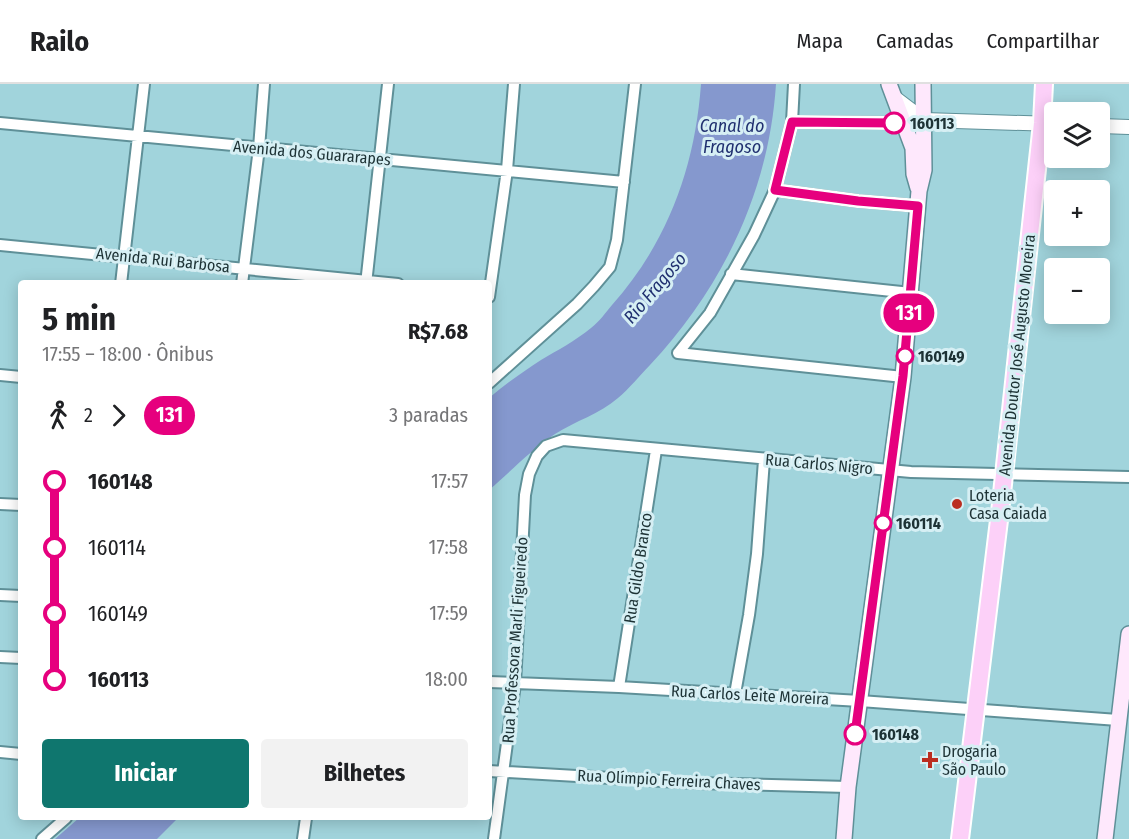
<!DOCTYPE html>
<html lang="pt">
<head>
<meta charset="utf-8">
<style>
  :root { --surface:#fff; --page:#f2f2f2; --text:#202124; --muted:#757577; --line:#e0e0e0; --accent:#0f766e }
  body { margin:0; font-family:"Fira Sans Condensed",sans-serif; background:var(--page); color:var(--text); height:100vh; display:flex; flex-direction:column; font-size:22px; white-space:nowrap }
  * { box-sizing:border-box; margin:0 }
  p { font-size:20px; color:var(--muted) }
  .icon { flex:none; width:33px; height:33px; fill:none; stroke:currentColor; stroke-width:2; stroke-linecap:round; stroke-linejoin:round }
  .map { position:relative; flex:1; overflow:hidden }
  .side { position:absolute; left:18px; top:196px; width:474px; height:540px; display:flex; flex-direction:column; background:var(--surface); border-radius:6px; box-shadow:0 3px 15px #0003 }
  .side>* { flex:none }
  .badge { padding:0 12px; border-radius:20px; font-size:21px; line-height:39px }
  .controls { position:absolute; left:1044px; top:18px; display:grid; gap:12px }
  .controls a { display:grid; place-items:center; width:66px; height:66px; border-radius:6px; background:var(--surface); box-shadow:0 3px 15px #0003; font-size:30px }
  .map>.badge { position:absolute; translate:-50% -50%; box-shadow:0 0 0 3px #fff }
  .legs { display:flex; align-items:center; gap:9px; height:66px; padding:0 24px; font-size:20px }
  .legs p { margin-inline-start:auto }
  .headline { display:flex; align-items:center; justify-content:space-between; height:102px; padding:0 24px }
  h1 { font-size:33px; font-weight:700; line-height:45px }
  .action { display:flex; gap:12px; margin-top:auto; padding:12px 24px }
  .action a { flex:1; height:69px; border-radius:6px; background:var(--accent); color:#fff; font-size:24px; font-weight:700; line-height:69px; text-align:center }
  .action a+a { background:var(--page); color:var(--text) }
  ul { padding:0 24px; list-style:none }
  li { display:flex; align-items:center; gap:21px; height:66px; font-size:22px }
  li i { display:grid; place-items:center; width:9px; height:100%; margin:0 8px; background:currentColor }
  li i::after { content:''; width:15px; height:15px; margin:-8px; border:4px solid; border-radius:50%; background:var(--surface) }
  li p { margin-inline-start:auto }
  li:first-child i { background:linear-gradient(#0000 50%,currentColor 0) }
  li:last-child i { background:linear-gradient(currentColor 50%,#0000 0) }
  header { display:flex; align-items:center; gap:36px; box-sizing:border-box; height:84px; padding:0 30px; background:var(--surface); border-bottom:2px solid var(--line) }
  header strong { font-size:28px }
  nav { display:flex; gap:33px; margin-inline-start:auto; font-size:21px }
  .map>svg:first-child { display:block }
</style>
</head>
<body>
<header>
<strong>Railo</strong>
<nav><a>Mapa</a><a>Camadas</a><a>Compartilhar</a></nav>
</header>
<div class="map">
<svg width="1129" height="755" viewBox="0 0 1129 755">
  <rect width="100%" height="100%" fill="#a1d4dc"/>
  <path fill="#8598ce" d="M701,0H776C769,107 723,203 650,281C639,292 630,304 618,314C600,330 575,337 555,350C533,364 509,389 489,406V314C505,300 523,288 541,276C558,266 575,257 591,244C599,238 606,228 612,221C668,158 695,83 701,0Z
    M79,734H178L157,755H55Z"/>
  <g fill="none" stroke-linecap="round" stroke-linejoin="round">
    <g stroke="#5f9098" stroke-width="14">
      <path id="minor" d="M792,38L904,39
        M0,39L624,98
        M775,106L858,117L918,122
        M0,161L398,200
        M731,190L911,209
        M121,200L144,0
        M242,200L259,64L264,0
        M366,200L388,0
        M489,213L507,86L514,0
        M678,269L710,229L754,151L775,106L792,38L794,0
        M678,269L903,293
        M0,291L21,293
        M489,299L577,220L594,202L610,183L617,156L635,0
        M0,420L21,421
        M0,511L21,512
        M0,573L21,574
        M489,598L619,603L860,617L1118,636
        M619,603L656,366
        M735,610L749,531L757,470L764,376
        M0,668L21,670
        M489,687L697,699L848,703
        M42,755L66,734
        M303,755L306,734
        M494,755L515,600L525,411L529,390L537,372L546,362L563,356L911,388L1129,393"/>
    </g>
    <g stroke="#5f9098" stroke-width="16">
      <path id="tertiary" d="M895,14L924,36L1054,40
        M1100,42L1129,43"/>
    </g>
    <g stroke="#5f9098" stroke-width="18">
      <path id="secondary" d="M889,0L913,64L914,90L918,104
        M844,755L848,703L903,293L919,107L924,86L923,0
        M1105,755L1129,550"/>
    </g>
    <g stroke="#fff" stroke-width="20">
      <path id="primary" d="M960,755L1000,428L1042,39L1044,0"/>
    </g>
    <use href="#minor" stroke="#fff" stroke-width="10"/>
    <use href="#tertiary" stroke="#fff" stroke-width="14"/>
    <use href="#secondary" stroke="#fee8fc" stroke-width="15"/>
    <use href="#primary" stroke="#fcd0f8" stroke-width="16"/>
  </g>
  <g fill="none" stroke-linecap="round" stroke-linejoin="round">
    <g stroke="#fff" stroke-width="14">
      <path id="line-1" d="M855,650L903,292L918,122L858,117L775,106L792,38L894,39"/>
    </g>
    <use href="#line-1" stroke="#e6007e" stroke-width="9"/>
  </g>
  <g fill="#fff" stroke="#e6007e" stroke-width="3">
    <circle cx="894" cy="39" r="10"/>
    <circle cx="905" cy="272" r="8"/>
    <circle cx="883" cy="439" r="8"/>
    <circle cx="855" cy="650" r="10"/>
  </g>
  <g fill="#bb2e22" stroke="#d6eff4" stroke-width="2">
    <circle cx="957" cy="420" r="6"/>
    <path d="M927 667h6v6h6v6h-6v6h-6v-6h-6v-6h6z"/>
  </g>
  <g text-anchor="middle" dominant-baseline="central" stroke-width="6" stroke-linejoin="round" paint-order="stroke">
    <g font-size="16" font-weight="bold" fill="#1d3235" stroke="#d6eff4" text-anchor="start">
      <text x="910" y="39">160113</text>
      <text x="918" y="272">160149</text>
      <text x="896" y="439">160114</text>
      <text x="872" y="650">160148</text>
    </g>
    <g font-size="16" fill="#1d3235" stroke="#d6eff4">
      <text transform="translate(312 69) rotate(5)">Avenida dos Guararapes</text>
      <text transform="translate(163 176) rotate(6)">Avenida Rui Barbosa</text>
      <text transform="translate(1017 271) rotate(-84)">Avenida Doutor José Augusto Moreira</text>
      <text transform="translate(819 380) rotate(5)">Rua Carlos Nigro</text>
      <text transform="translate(638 484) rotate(-81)">Rua Gildo Branco</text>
      <text transform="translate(515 556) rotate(-86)">Rua Professora Marli Figueiredo</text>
      <text transform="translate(750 611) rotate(3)">Rua Carlos Leite Moreira</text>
      <text transform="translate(669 696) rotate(3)">Rua Olímpio Ferreira Chaves</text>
    </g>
    <g font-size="16" fill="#1d3235" stroke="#d6eff4" text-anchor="start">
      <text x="969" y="411">Loteria<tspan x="969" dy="18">Casa Caiada</tspan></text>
      <text x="942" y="667">Drogaria<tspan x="942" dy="18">São Paulo</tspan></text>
    </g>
    <g font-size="18" font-style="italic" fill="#203070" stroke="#d6eff4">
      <text x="732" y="42">Canal do<tspan x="732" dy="21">Fragoso</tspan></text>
      <text transform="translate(655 204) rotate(-50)">Rio Fragoso</text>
    </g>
  </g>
</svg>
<div class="controls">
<a><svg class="icon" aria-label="layers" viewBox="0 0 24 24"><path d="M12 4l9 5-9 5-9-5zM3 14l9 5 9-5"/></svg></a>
<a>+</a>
<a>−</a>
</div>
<b class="badge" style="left:909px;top:229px;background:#e6007e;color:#fff">131</b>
<section class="side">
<div class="headline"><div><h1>5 min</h1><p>17:55 – 18:00 · Ônibus</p></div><b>R$7.68</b></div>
<div class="legs"><svg class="icon" aria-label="walk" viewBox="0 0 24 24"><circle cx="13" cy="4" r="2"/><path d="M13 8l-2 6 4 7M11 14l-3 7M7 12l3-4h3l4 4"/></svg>2<svg class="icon" aria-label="forward" viewBox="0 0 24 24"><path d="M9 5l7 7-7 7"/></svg><b class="badge" style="background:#e6007e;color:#fff">131</b><p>3 paradas</p></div>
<ul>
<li><i style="color:#e6007e"></i><b>160148</b><p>17:57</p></li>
<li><i style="color:#e6007e"></i><span>160114</span><p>17:58</p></li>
<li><i style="color:#e6007e"></i><span>160149</span><p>17:59</p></li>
<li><i style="color:#e6007e"></i><b>160113</b><p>18:00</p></li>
</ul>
<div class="action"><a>Iniciar</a><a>Bilhetes</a></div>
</section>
</div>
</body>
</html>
